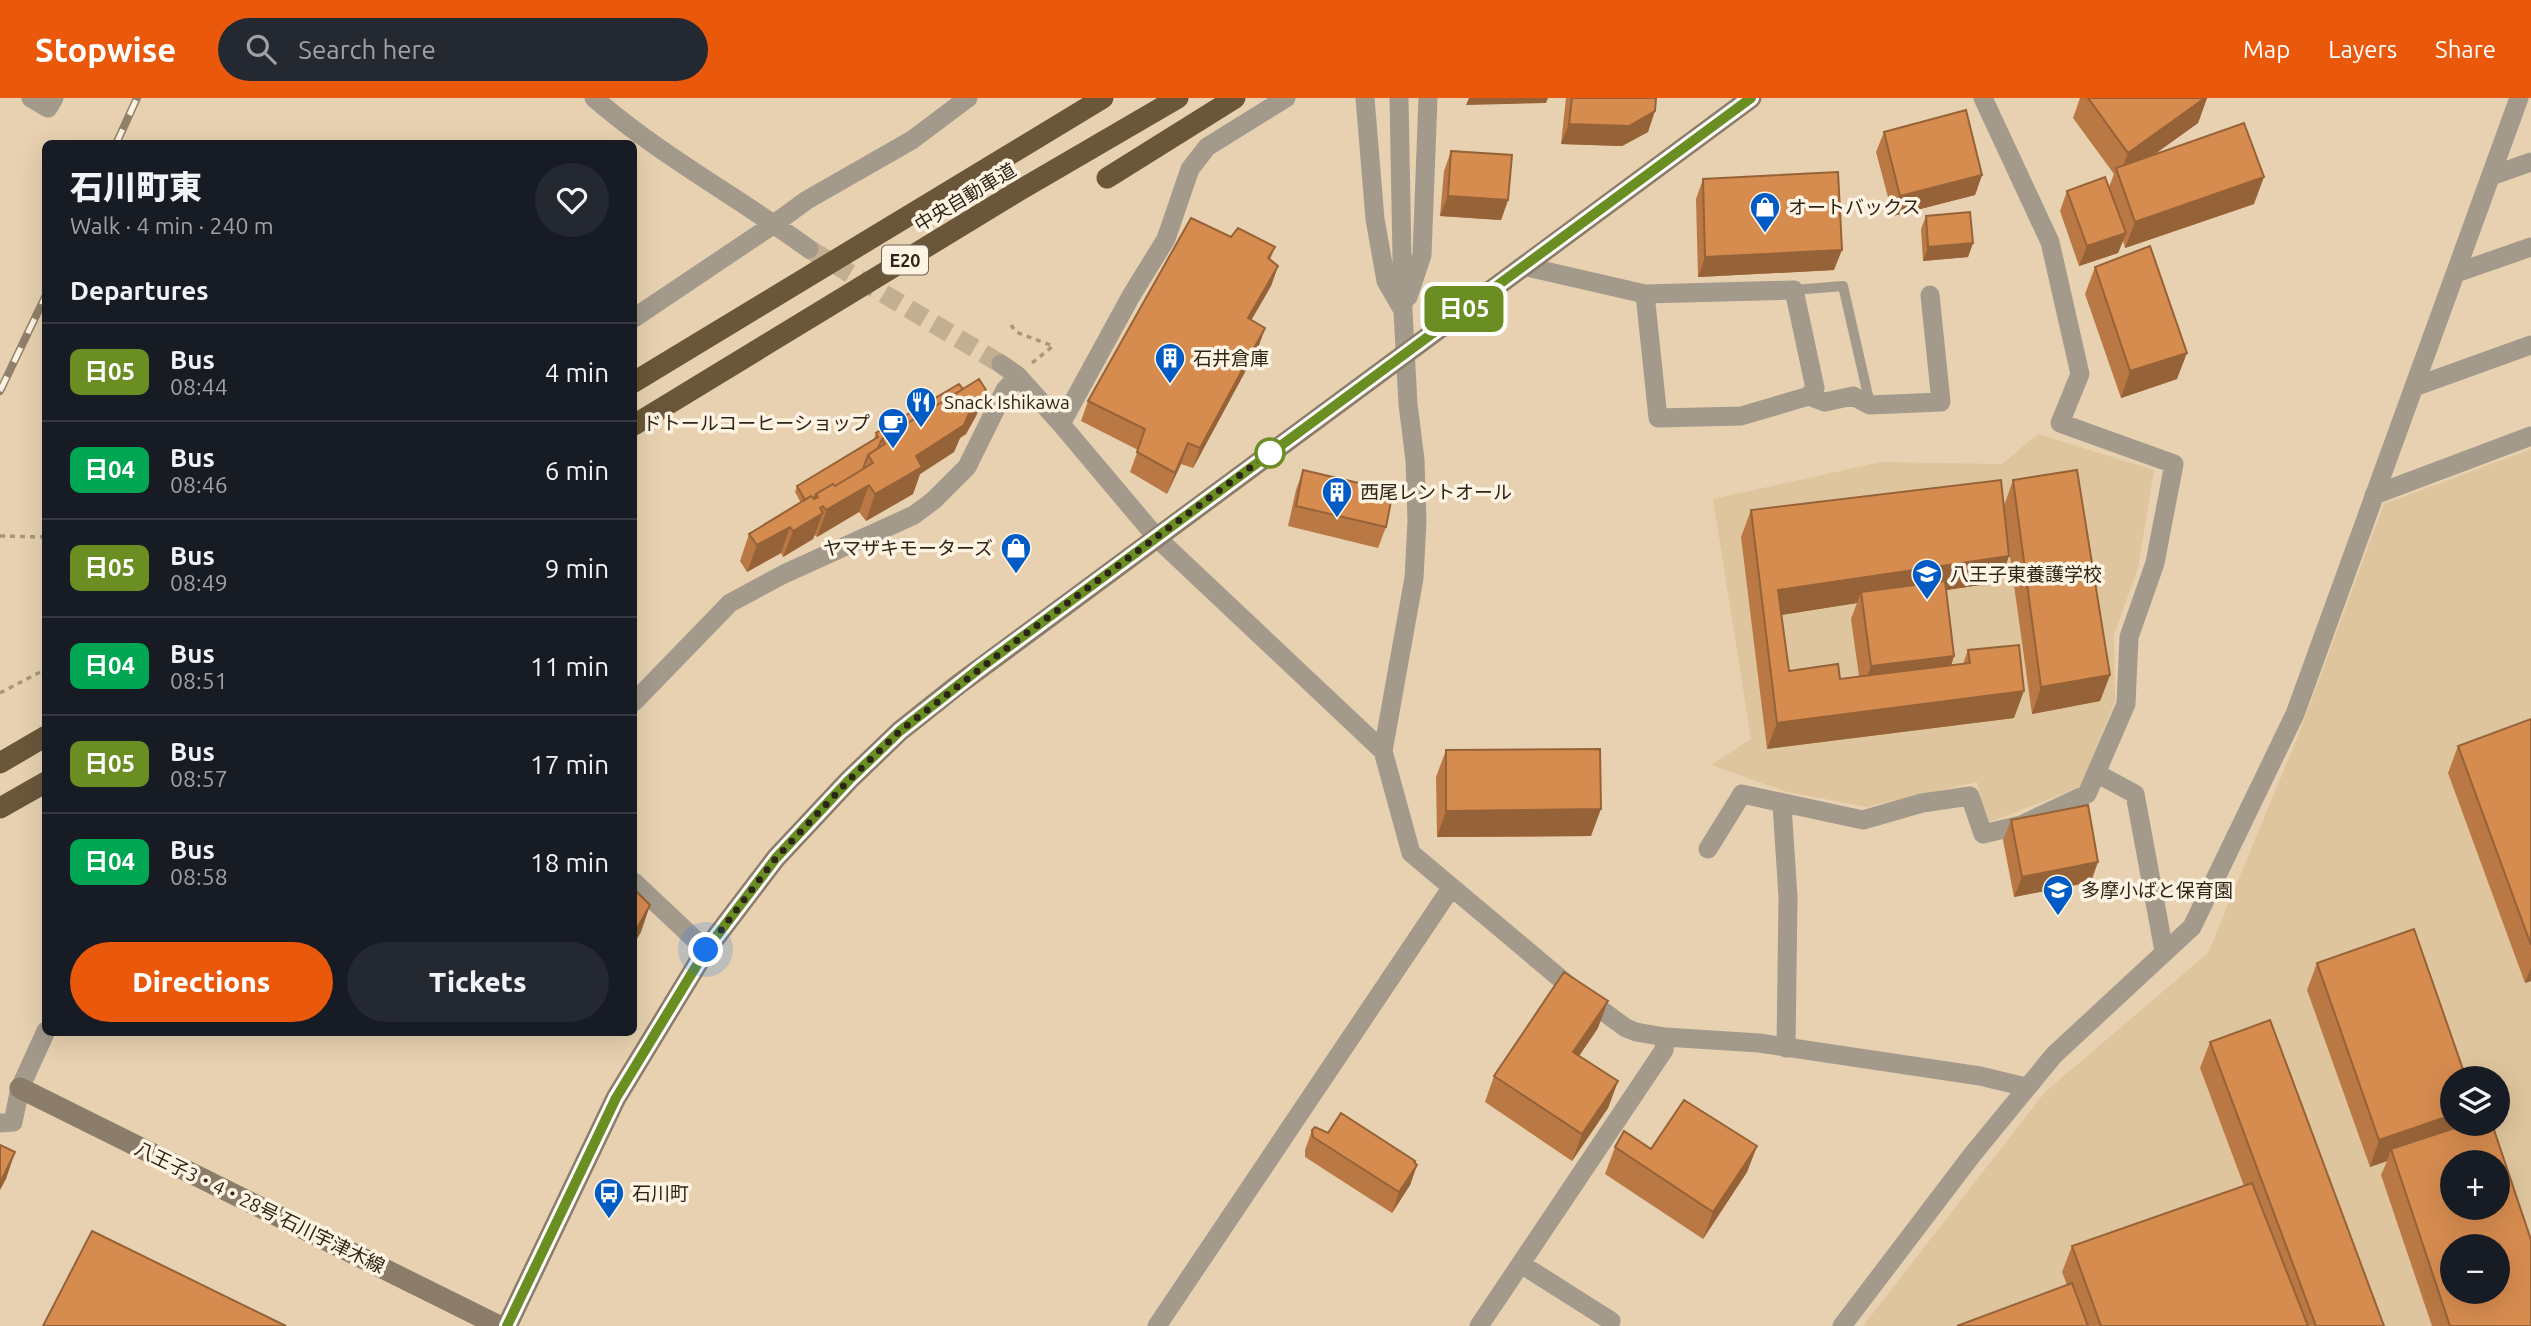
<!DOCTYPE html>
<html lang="en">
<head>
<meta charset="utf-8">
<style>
  :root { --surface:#171b24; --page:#242831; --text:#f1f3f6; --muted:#9ea1a6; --line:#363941; --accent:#ea580c }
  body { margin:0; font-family:Ubuntu,"Noto Sans JP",sans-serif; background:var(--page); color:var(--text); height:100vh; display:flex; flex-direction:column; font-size:26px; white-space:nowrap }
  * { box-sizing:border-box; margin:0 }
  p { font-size:23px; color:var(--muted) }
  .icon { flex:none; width:38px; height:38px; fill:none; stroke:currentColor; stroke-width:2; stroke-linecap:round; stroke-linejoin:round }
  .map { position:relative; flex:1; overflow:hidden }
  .side { position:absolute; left:42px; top:42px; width:595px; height:896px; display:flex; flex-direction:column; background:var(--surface); border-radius:10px; box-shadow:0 7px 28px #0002 }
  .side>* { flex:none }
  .badge { padding:0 14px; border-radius:10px; font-size:24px; line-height:46px }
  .fabs { position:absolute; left:2440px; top:968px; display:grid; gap:14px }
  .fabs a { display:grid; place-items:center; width:70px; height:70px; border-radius:50%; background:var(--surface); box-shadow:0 7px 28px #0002; font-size:35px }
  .you { position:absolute; width:35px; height:35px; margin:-18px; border:5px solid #fff; border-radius:50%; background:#1a73e8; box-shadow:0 0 0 10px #1a73e833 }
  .map>.badge { position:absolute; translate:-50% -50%; box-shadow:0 0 0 4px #fff }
  h2 { padding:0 28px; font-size:26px; line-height:63px }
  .round { display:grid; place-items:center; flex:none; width:74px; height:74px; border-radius:37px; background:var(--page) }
  .overview { display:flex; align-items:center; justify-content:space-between; height:119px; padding:0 28px }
  h1 { font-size:33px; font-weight:800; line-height:52px }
  .cta { display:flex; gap:14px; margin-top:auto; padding:14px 28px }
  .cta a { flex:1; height:80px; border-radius:42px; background:var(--accent); color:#fff; font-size:28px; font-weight:800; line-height:80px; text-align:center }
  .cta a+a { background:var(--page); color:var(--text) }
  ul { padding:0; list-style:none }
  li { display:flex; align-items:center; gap:21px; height:98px; padding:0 28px; border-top:2px solid var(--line) }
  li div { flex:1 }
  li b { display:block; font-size:26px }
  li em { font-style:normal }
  li .badge { min-width:77px; font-weight:700; text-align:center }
  header { display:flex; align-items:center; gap:42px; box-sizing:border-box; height:98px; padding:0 35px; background:var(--accent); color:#fff }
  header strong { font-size:33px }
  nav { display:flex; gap:38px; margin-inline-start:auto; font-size:24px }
  .search { width:490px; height:63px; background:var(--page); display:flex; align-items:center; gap:18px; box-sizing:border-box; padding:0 24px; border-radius:38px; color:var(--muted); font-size:26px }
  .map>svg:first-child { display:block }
</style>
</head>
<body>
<header>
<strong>Stopwise</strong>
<div class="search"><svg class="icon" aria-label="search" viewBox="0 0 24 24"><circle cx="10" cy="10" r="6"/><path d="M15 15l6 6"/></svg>Search here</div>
<nav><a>Map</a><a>Layers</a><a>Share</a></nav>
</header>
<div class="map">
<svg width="2531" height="1228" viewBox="0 0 2531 1228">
  <rect width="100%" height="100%" fill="#e7d1b0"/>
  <path fill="#dfc59d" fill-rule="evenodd" d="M2038,336L2154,372L2138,470L2114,537L2115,603L2081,689L1987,725L1977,684L1867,709L1787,694L1711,667L1751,641L1713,401L1881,364L2002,366Z
    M2531,351V1228H1863L2045,994L2208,855L2300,633L2384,406ZM2452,980H2497V1026H2452ZM2452,1064H2497V1110H2452ZM2452,1148H2497V1194H2452Z"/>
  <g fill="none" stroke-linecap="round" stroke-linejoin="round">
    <path stroke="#c2af92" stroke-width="19" stroke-dasharray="19 10" stroke-linecap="butt" d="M809,151L1001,266"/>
    <path stroke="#a8977d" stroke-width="3.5" stroke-dasharray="5 5" stroke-linecap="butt" d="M1011,227L1016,234L1053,248L1032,265
      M0,438L46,439
      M0,595L46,571"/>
    <path stroke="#a39a8c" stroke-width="10" d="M1794,192L1843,188L1870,306"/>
    <path stroke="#a39a8c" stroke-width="19" d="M31,0L48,10L54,0
      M594,0C661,58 738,99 809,151
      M1365,0L1375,121L1386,183L1401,209
      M1399,0L1403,213L1408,306L1415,362L1417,423L1414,480L1383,653L1411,755L1574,892L1626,930L1636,934L1665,939L1759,945L1980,978L2026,989
      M2491,78L2531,64
      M1523,168L1645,196L1794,192L1815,290L1809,298L1741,318L1658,320L1645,196
      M2456,175L2531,149
      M1408,199L1422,157L1428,0
      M634,220L774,126L807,102L912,42L968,0
      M1001,266L1018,278L1061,326L1157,440L1383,653
      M2414,289L2531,247
      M1809,298L1825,304L1853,298L1870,307L1941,304L1930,197
      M1061,326L1131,198L1166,141L1190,71L1207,49L1286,0
      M2374,397L2531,338
      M634,604L730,505L784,476L914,417L934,402L967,369L1005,292L1018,278
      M2096,675L2135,696L2164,853
      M1782,707L1788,799L1786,950
      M1708,751L1742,696L1863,722L1922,705L1970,698L1983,736L2021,727L2087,696L2126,606L2129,539L2155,465L2174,366L2060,325L2080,276L2050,144L1983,0
      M634,784L706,852
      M0,1025L13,1024L20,990L46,933
      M1521,1166L1611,1223
      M1157,1228L1451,790
      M1479,1228L1664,952L1665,939
      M1842,1228L1972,1057L2054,957L2192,829L2295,616L2519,0"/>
    <path stroke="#8b7d69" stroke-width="21" d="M20,990L499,1228
      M507,1228L616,1000L706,852L776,760L849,682L900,633L959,586L1751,0"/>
    <path stroke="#6a573a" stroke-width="21" d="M1107,80L1235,0
      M634,284L1103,0
      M634,327L1020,92L1178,0
      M0,665L46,638
      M0,710L46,684"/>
    <g stroke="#91816a" stroke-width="8">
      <path id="rail" d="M116,46L137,0
        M0,293L46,197"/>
    </g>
    <use href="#rail" stroke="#fff4e3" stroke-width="5" stroke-dasharray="16" stroke-linecap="butt"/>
  </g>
  <path fill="#b97844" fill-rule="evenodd" d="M1566,0H1656L1648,34L1622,48L1561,46Z
    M2080,0H2207L2198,25L2152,58L2254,106L2125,150L2123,143L2118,155L2079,168L2060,113L2067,93L2109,89L2114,76L2073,20Z
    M1884,34L1982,77L1975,97L1893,118L1876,54Z
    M1451,53L1508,102L1501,122L1440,118L1444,73Z
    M1703,81L1834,172L1698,179L1696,101Z
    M1926,118L1973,145L1968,159L1923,163L1921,131Z
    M1231,139L1275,149L1270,162L1278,168L1271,188L1251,222L1265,230L1258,250L1193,370L1181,366L1167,396L1130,374L1138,352L1081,323L1088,303Z
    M2095,169L2177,281L2121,300L2085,196Z
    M963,291L986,292L976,318L966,336L960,340L954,354L920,376L913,396L866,423L859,414L817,439L815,437L813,441L783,459L781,455L747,474L740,463L749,436L801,405L795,394L797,388L874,341L876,335Z
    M1303,372L1386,429L1378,450L1288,428L1296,392Z
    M2013,382L2110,577L2100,603L2032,616L2006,430L2009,458L2000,484L1946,492L1954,558L1951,568L1963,566L1968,552L2014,620L1767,651L1741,439L1751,412L2004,408ZM1857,505L1851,521L1859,578L1840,581L1789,573L1781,517Z
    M2531,621V883L2525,885L2448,675L2458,648Z
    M1446,652L1591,738L1437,739L1436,679Z
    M2011,722L2091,784L2014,799L2003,742Z
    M2317,865L2452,1026L2531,1228H2432L2381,1077L2387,1063L2370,1069L2307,892Z
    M1598,930L1579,958L1618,983L1608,1010L1572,1063L1485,1004L1494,978Z
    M2210,944L2384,1228H1957L2067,1187L2062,1174L2072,1148L2244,1088L2200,970Z
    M1312,1032L1328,1035L1417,1067L1410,1087L1392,1115L1305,1059V1052Z
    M1757,1048L1747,1074L1703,1141L1605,1076L1615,1049L1651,1051Z"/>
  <path fill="#966237" d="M1469,0H1548L1546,5L1466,7Z
    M2205,0H2207L2198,25L2120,81L2119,79L2128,55Z
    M1655,13L1648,34L1622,48L1561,46L1569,26Z
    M1982,77L1975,97L1893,118L1900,98Z
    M2264,79L2254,106L2125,150L2135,124Z
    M1448,98L1508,102L1501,122L1440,118Z
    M2126,135L2118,155L2079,168L2087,148Z
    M1973,145L1968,159L1923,163L1928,149Z
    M1842,152L1834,172L1698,179L1705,159Z
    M1278,168L1271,188L1241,240L1248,220Z
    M1265,230L1258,250L1193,370L1200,350Z
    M2187,255L2177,281L2121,300L2130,273Z
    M986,292L976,318L966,336L960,340L954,354L920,376L913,396L866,423L875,396L916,358L970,313Z
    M1188,345L1181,366L1167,396L1175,375Z
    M869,387L859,414L817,439L828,408Z
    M823,408L820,416L823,415L813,441L783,459L793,433L814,413Z
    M804,418L790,429L781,455L747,474L757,447Z
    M2009,458L2000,484L1862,505L1861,494L1857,505L1768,519L1778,492Z
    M1954,558L1945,584L1862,594L1871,568Z
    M2110,577L2100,603L2032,616L2041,589Z
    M2024,593L2014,620L1767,651L1777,625Z
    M1601,711L1591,738L1437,739L1446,713Z
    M2098,764L2091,784L2014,799L2022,779Z
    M650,807L641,834L634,846V836Z
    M2531,870V883L2525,885Z
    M1608,903L1598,930L1564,980L1573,954Z
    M1618,983L1608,1010L1572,1063L1582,1036Z
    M2452,1017V1026H2470L2391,1051L2387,1063L2370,1069L2379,1042Z
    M1757,1048L1747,1074L1703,1141L1713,1114Z
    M15,1054L6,1081L0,1092V1085Z
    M1417,1067L1410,1087L1392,1115L1399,1094Z"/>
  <path fill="#d78c4f" stroke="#966237" stroke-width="2" fill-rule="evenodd" d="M1572,0H1656L1655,13L1629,28L1569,26Z
    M2088,0H2205L2128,55Z
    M1966,12L1982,77L1900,98L1884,34Z
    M2244,25L2264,79L2135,124L2116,70Z
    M1451,53L1512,57L1508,102L1448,98Z
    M1838,74L1842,152L1705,159L1703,81Z
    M2105,79L2126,135L2087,148L2067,93Z
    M1970,114L1973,145L1928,149L1926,118Z
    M1191,120L1231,139L1238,130L1275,149L1268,160L1278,168L1248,220L1265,230L1200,350L1188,345L1175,375L1137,354L1145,331L1088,303Z
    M2150,148L2187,255L2130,273L2095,169Z
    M979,281L986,292L975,310L970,313L964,327L916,358L922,369L875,396L869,387L826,412L823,408L820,410L823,415L793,433L790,429L757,447L749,436L811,398L814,401L818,399L816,396L833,386L835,388L873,365L868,357L885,346L882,341Z
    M959,286L963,291L882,341L878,350L868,357L863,371L835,388L833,386L816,396L814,401L811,398L805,402L797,388L878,339L876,335Z
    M1303,372L1393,393L1386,429L1296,408Z
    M2077,372L2110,577L2041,589L2013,382Z
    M2001,382L2009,458L1778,492L1789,573L1838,566L1840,581L1970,565L1968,552L2019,547L2024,593L1777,625L1751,412Z
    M1945,483L1954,558L1871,568L1861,494Z
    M2531,621V847L2458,648Z
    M1600,651L1601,711L1446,713V652Z
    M2088,707L2098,764L2022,779L2011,722Z
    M634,791L650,807L634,836Z
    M2414,831L2466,980H2452V1017L2379,1042L2317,865Z
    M1564,874L1608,903L1573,954L1618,983L1582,1036L1494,978Z
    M2270,922L2384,1228H2316L2210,944Z
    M1684,1002L1757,1048L1713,1114L1615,1049L1624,1033L1651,1051Z
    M1341,1015L1415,1063L1414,1064L1417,1067L1399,1094L1313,1039L1312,1032L1315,1029L1328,1035Z
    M2467,1026H2492L2531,1142V1228H2450L2391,1051ZM2452,1064H2497V1110H2452ZM2452,1148H2497V1194H2452Z
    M0,1047L15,1054L0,1085Z
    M2252,1085L2308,1228H2101L2072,1148Z
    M92,1133L286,1228H43Z
    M2072,1185L2088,1228H1957Z"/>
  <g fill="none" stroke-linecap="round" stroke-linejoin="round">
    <g stroke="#fff" stroke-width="16">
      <path id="line" d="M507,1228L616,1000L706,852L776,760L849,682L900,633L980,570L1751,0"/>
    </g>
    <use href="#line" stroke="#6b8e23" stroke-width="10"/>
    <path stroke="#2d2518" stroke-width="7" stroke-dasharray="0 12.6" d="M706,852L776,760L849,682L900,633L1020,540L1270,355"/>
  </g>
  <defs>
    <g id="shop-pin" transform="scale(1.575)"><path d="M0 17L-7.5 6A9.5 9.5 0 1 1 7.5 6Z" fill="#005bc4" stroke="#fff4e3"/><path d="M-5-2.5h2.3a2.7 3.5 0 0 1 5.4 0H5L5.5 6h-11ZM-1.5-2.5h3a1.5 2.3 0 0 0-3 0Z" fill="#fff"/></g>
    <g id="building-pin" transform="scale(1.575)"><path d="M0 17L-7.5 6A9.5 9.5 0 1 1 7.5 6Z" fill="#005bc4" stroke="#fff4e3"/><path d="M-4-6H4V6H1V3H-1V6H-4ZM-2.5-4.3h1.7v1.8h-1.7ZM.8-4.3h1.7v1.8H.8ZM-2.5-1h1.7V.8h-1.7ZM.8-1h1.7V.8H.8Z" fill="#fff"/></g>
    <g id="restaurant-pin" transform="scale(1.575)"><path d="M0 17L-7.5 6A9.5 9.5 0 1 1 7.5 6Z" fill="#005bc4" stroke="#fff4e3"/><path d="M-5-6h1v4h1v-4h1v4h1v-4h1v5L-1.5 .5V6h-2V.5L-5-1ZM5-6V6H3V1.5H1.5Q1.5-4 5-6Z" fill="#fff"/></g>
    <g id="cafe-pin" transform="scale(1.575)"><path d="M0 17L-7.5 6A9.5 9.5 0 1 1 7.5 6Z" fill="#005bc4" stroke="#fff4e3"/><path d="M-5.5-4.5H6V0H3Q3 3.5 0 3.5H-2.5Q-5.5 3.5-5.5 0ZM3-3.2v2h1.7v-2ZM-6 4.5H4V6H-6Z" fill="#fff"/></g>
    <g id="school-pin" transform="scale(1.575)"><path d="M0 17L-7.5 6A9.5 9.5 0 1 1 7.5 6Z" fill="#005bc4" stroke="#fff4e3"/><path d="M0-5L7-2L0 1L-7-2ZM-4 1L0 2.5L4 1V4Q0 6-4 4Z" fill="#fff"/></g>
    <g id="bus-pin" transform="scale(1.575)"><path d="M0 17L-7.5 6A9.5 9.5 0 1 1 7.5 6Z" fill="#005bc4" stroke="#fff4e3"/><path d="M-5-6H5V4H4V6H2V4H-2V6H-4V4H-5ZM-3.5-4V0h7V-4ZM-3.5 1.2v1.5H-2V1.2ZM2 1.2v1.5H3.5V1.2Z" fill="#fff"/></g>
  </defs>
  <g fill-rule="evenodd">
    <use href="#shop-pin" x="1765" y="109"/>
    <use href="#building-pin" x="1170" y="260"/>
    <use href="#restaurant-pin" x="921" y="304"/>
    <use href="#cafe-pin" x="893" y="325"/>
    <use href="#building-pin" x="1337" y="394"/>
    <use href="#shop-pin" x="1016" y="450"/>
    <use href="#school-pin" x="1927" y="476"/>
    <use href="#school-pin" x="2058" y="792"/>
    <use href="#bus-pin" x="609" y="1095"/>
  </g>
  <circle fill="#fff" stroke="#6b8e23" stroke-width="3.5" cx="1270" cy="355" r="14"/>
  <g text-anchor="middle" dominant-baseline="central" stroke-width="7" stroke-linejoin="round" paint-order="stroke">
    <rect fill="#fff4e3" stroke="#6c6355" stroke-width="2" x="882" y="147.5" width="46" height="29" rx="5"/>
    <g font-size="18" font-weight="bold" fill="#2d2518">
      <text x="905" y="162">E20</text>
    </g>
    <g font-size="19" fill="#2d2518" stroke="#fff4e3">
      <text transform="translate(965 99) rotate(-31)">中央自動車道</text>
      <text transform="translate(260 1109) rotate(26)">八王子3・4・28号 石川宇津木線</text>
    </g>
    <g font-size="19" fill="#2d2518" stroke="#fff4e3" text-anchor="start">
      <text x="1788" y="109">オートバックス</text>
      <text x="1193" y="260">石井倉庫</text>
      <text x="944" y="304">Snack Ishikawa</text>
      <text x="870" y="325" text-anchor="end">ドトールコーヒーショップ</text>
      <text x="1360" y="394">西尾レントオール</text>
      <text x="993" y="450" text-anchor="end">ヤマザキモーターズ</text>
      <text x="1950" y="476">八王子東養護学校</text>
      <text x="2081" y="792">多摩小ばと保育園</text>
      <text x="632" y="1095">石川町</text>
    </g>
  </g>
</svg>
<div class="fabs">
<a><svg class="icon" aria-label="layers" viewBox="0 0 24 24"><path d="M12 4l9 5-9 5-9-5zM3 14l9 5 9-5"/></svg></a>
<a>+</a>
<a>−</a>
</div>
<div class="you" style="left:706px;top:852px"></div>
<b class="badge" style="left:1464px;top:211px;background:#6b8e23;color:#fff">日05</b>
<section class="side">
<div class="overview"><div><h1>石川町東</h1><p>Walk · 4 min · 240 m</p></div><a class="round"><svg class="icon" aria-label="heart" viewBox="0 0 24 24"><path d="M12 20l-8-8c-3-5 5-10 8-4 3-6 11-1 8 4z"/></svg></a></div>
<h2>Departures</h2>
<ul>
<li><span class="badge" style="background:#6b8e23;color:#fff">日05</span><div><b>Bus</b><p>08:44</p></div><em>4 min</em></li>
<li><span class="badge" style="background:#00a651;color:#fff">日04</span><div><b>Bus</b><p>08:46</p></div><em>6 min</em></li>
<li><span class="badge" style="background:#6b8e23;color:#fff">日05</span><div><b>Bus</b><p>08:49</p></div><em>9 min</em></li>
<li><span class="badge" style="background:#00a651;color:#fff">日04</span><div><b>Bus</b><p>08:51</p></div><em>11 min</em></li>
<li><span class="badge" style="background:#6b8e23;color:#fff">日05</span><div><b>Bus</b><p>08:57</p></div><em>17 min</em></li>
<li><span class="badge" style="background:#00a651;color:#fff">日04</span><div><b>Bus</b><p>08:58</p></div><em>18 min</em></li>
</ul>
<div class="cta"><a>Directions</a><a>Tickets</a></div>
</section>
</div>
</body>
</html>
